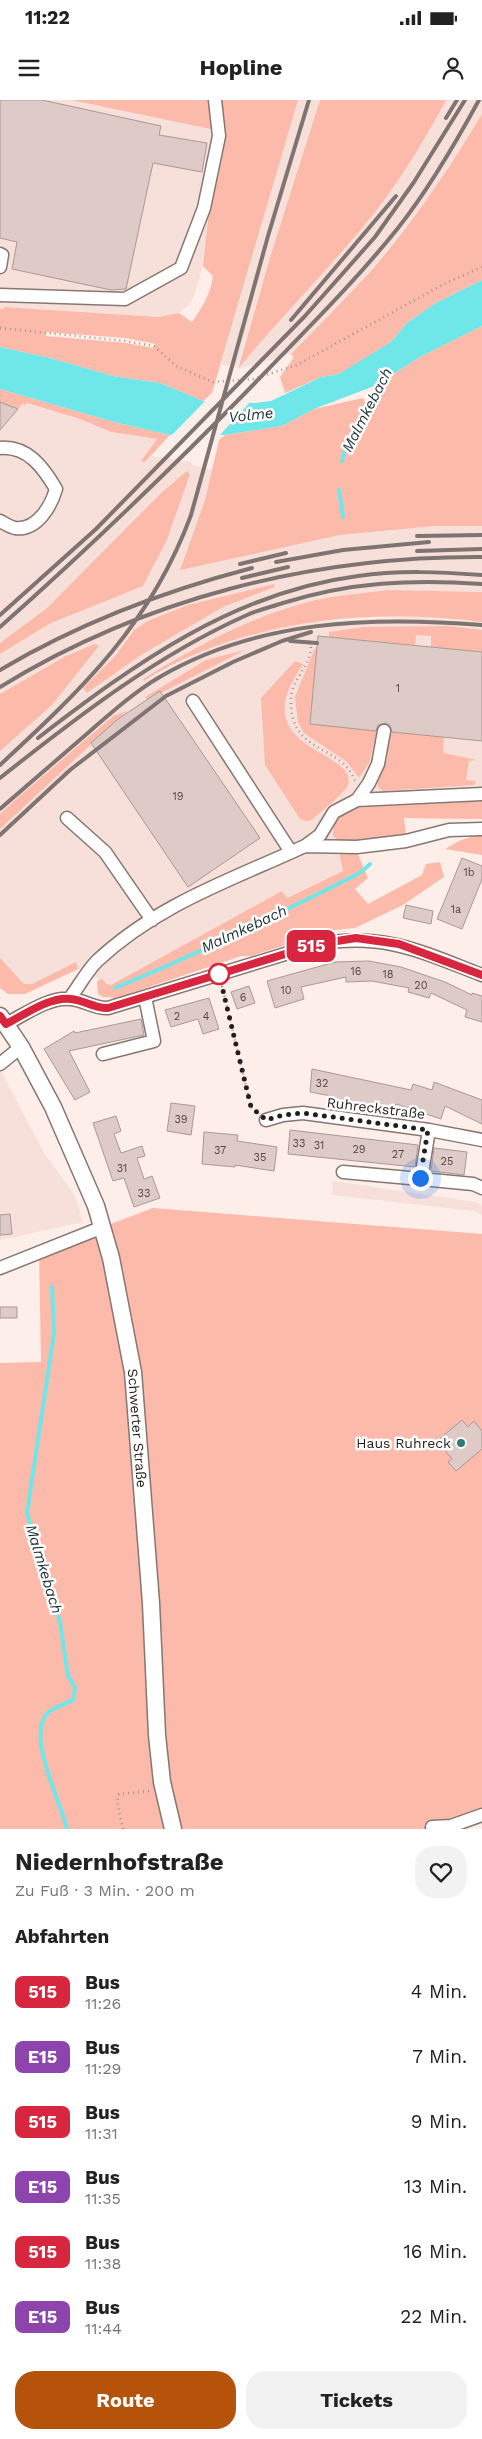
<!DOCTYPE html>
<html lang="de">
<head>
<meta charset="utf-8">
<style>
  :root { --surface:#fff; --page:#f2f2f2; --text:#222; --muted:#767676; --accent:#b45309 }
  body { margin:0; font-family:"Work Sans",sans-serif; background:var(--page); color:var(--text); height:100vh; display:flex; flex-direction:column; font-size:19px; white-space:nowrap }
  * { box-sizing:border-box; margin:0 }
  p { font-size:16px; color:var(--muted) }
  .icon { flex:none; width:28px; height:28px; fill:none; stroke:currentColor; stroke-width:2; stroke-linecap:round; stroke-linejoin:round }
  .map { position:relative; height:1729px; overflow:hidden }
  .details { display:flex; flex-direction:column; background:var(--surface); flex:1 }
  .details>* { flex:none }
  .badge { padding:0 10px; border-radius:8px; font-size:18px; line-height:32px }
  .you { position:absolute; width:25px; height:25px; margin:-12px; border:4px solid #fff; border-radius:50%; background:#1a73e8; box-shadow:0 0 0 8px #1a73e833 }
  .map>.badge { position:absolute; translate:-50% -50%; box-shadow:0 0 0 2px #fff }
  h2 { padding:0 15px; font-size:19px; line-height:45px }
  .round { display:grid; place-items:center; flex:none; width:52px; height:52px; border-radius:20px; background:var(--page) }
  .head { display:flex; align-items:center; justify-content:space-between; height:85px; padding:0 15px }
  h1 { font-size:24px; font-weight:700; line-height:38px }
  .primary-button { display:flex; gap:10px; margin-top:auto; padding:10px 15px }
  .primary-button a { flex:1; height:58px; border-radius:20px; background:var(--accent); color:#fff; font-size:20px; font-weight:700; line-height:58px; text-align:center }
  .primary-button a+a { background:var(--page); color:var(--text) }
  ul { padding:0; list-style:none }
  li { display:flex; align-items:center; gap:15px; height:65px; padding:0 15px }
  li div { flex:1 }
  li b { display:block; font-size:19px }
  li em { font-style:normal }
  li .badge { min-width:55px; font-weight:700; text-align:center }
  .status { display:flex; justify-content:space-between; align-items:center; height:35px; padding:0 25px; background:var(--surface); direction:ltr }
  .status svg { height:14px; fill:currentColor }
  header { display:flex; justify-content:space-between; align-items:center; height:65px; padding:0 15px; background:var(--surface); font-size:22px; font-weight:700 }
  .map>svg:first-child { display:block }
</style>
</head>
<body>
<div class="status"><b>11:22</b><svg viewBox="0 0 49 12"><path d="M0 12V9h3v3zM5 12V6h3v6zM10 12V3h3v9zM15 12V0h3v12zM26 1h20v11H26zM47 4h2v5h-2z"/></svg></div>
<header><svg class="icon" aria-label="menu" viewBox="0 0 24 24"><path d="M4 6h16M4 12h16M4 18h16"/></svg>Hopline<svg class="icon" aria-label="person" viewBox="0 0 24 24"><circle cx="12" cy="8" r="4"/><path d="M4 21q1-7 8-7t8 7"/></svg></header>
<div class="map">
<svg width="482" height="1729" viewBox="0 0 482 1729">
  <rect width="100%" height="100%" fill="#feeeea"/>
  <path fill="#f7e0da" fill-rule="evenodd" d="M0,0H70L224,32L208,119L203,166L194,196L189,205L179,213L158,217L4,207V209H0Z
    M298,0H320L271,154L237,267L221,265Z
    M446,0H482V14L450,68L409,122L370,171L291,254L238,269L398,79Z
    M0,303L18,309L22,303H26L80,319L111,332L157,339L141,361L144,363L151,356L192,362L193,365L212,370L205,400L180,469L339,435L435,426H482V492L388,490L318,500L281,510L196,547L145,581L198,553L243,537L295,523L414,517L482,522V719L404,718L339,752L343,771L286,798L282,792L111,885L78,869L25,894H8L0,888V651L51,606L94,544L64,557L0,594V554L51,523L143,486L167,440L190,373L187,371L161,393L47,508L0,543ZM275,487L223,507L141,555L88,593L83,589L116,555L135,529L150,520L189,506Z
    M0,969L44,1053L75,1095L83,1122L0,1140Z
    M333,1081L476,1102L482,1105V1115L473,1111L332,1095Z"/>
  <path fill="#fcbaaa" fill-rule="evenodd" d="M71,0H211L215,30Z
    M219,0H298L212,293L203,301L160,283L113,276L50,258L0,247V209H4V207L158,217L179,213L192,222C202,208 211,193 213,176L203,166L208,119L224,32ZM46,232L125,238L156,244L153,248L126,243L46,236Z
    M320,0H446C422,45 395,89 362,128C322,176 278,220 238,269L271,154Z
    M482,14V180L434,204L407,223L391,242L368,258L339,274L321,277L285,293L280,277L294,257L291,254C317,227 344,200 370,172C412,123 449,70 482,14Z
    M482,226V426H435L340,435L180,470L205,400L219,340L225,335L282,326L314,309L363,298L367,306L371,304L384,280L420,257Z
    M0,289L114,322L170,335L144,363L141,361L157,339L111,332L80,319L27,303L25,305L22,304L18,309L0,303Z
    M187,371L190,374L167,440L143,486L51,523L0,554V543L47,508L161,393Z
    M274,484L275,487L223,507L141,555L87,593L83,588L116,555L135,529L150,520L188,505Z
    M388,490L482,492V522C368,508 244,519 144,581L143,579C197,545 254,515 316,500C340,495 364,493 388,490Z
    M448,526L482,530V552L431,547V536L416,535L415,545L329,537V532L364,527Z
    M94,544L99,546L51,606L0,651V594L64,557Z
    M317,548L310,624L377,631L369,663L359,678L347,662L304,633L298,622L295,597L314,550Z
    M245,550L161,593L160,591L147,600L145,597L206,560Z
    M295,561L303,564C298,573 290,584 287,594C269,652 357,653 348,685C346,692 319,713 312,720L306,721L300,719L265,665L261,598Z
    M127,611L0,729V714L13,702L113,616Z
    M390,632L444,637L443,653L477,660L469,661L466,680L476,681L474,685L383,691L378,687L377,681L387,660Z
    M482,701V719L404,718L406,735L347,743L340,742L333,736C332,722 341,714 352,708Z
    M482,733V755L445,749L459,741Z
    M339,752H357L368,778L355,789L368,804L422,775L426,764L440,762L444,777L403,805L355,828L334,830L251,856H241L116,898L103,897L98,894L97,881L102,879L107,884L111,885L282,791L287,798L343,771Z
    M0,858L24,884H32L76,862L78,869L25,894H8L0,888Z
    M153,1108L482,1134V1715L430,1729H0V1263L41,1262L39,1151Z"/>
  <path fill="#6fe7e9" d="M482,180V226L420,257L384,280L371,304L367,306L377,285L314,309L282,326L225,335H170L114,322L0,289V247L50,258L113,276L160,283L203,301L255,303L271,301L321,277L339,274L391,242L407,223L434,204Z"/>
  <path fill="#feeeea" d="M208,298L252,300L218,337L169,338Z"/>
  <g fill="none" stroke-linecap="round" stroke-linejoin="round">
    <path stroke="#6fe7e9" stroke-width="4" d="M342,361L347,342L371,301
      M339,390L343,417
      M115,888C199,854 279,813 360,773L370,764
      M52,1187L54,1233L27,1413L60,1522L68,1576L75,1587L73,1600C66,1604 55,1607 49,1612C24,1632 61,1702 67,1729"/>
  </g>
  <path fill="#decac6" stroke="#ab9894" d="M0,0H42L161,26L159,35L207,43L202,72L153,63L126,189L111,190L12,169L17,142L0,138Z
    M0,302L18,309L0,330Z
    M318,536L482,552V641L392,632L390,625L385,623L378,625L376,631L310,624Z
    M160,591L260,738L188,787L91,643L118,619Z
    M462,758L482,766V779L462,829L437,819Z
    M406,805L433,811L431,824L403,818Z
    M369,861L401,867L445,882L472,895V893L482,896V922L465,917L467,910L431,893L429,898L408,892L409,888L372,881L346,882V877L301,887L304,899L275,908L267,881L335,862Z
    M249,886L255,903L237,909L231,892Z
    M209,898L219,929L203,934L198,919L171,927L165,910Z
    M141,919L144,935L69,951L90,992L75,1000L44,949L74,931L75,933Z
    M312,969L411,990L413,984L432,990L434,982L482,1000V1024L445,1006L441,1019L396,1004L394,1011L352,1004V1001L330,999L331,996L310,992Z
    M171,1003L195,1006L191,1035L167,1031Z
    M116,1016L121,1031L114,1034L121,1053L142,1046L145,1056L137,1058L144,1079L152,1076L160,1098L134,1107L124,1078L113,1081L93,1023Z
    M290,1030L418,1045L415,1067L288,1054Z
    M204,1032L238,1035L237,1041L277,1047L274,1071L235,1065V1067L202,1064Z
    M434,1048L467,1052L464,1075L431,1071Z
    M10,1114L12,1134L0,1135V1115Z
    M0,1207H17V1218H0Z
    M462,1320L468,1327L474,1321L482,1331V1349L456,1371L448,1362L452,1359L437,1341Z"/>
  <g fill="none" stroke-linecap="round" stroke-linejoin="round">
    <g stroke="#877671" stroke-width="15">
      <path id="minor" d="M0,154L2,155L0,167
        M0,195L125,199L181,168L204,108L219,36L215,0
        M0,348C28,346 43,367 56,389C51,406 37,431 15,428C10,427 4,423 0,421
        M193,601L291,752
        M357,700L482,694
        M67,718L105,752L152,820
        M305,746L357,747L406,741L449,730L482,729
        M70,898C79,886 87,871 97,861C158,804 231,780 305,746L320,735L334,712L357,700L369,683L378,664L384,631
        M6,924C24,915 50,896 71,899C84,900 95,909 108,908L318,844C384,832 422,852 482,875
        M103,954L154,941L145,897
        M0,964L21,947
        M266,1020L283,1015L303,1013L429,1030L482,1040
        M429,1030L421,1079L473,1084L482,1088
        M343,1072L421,1079
        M0,1168L103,1127
        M432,1727L451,1726L482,1715"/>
    </g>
    <g stroke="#877671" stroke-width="19">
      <g id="major">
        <path id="s1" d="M0,916L21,947L53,1007L96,1106L111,1158L133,1272L151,1503L157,1635L162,1682L173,1729"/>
      </g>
    </g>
    <path stroke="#a09491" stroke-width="2.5" stroke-dasharray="1 4" stroke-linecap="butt" d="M0,228L125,241L154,246L176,266L213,282L253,279L297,265L444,184L482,167
      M311,547C310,566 292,580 291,598C289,657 341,641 356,683
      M222,886L251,1007L258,1013
      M123,1729L117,1702L119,1694L150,1691"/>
    <use href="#minor" stroke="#fff" stroke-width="12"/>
    <use href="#major" stroke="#fff" stroke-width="16"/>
    <path stroke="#7f7471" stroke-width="4" d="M446,18L457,0
      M291,220L396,96
      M417,436L482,435
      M417,451L482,449
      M276,462L343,450L429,442
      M240,464L286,453
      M242,478L288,467
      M0,515L96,429L305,216L375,137L414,82L465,0
      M0,527C88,449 172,368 254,284C303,233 354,183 398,128C429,89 455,44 479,0
      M290,541L317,543
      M0,570C79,523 164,491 252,468
      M0,587C145,498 313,456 482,457
      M38,638C134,564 234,492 358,476C399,470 440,472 482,475
      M0,665C83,588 151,524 191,415L268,136L309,0
      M0,678C77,617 157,555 247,515C258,510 271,507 283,503C350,482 412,479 482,484
      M0,709C30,683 60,657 89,632C111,613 133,593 158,578C256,520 371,516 482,525
      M0,735L70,670L166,596L233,562L282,541L311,532"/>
  </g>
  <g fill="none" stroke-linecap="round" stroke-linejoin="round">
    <g stroke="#fff" stroke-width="11">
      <path id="line" d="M0,916L6,924C24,915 50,896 71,899C84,900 95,909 108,908L318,844L356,838L399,844L482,875"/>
    </g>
    <use href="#line" stroke="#d7263d" stroke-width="8"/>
    <path stroke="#251e1c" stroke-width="5" stroke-dasharray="0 9" d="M219,874L251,1007L266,1020L283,1015L303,1013L428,1030L420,1078"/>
  </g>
  <circle fill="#fff" stroke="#d7263d" stroke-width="2.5" cx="219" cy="874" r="10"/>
  <circle fill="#307a7b" stroke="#fff" stroke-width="2" cx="461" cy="1343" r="5"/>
  <g text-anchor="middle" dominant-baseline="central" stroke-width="5" stroke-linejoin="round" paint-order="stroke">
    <g font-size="11" fill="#534946">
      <text x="398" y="588">1</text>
      <text x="178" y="696">19</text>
      <text x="469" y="772">1b</text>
      <text x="456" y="809">1a</text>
      <text x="356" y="871">16</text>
      <text x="388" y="874">18</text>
      <text x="421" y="885">20</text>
      <text x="286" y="890">10</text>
      <text x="243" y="897">6</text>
      <text x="177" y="916">2</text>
      <text x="206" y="916">4</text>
      <text x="322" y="983">32</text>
      <text x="181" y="1019">39</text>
      <text x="299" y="1043">33</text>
      <text x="319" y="1045">31</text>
      <text x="359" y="1049">29</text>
      <text x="220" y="1050">37</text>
      <text x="398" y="1054">27</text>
      <text x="260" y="1057">35</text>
      <text x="447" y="1061">25</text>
      <text x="122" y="1068">31</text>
      <text x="144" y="1093">33</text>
    </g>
    <g font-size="14" fill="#251e1c" stroke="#fff">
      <text transform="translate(376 1008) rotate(7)">Ruhreckstraße</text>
      <text stroke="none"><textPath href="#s1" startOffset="440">Schwerter Straße</textPath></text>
    </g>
    <g font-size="14" fill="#251e1c" stroke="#fff" text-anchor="end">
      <text x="451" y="1343">Haus Ruhreck</text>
    </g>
    <g font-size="15" font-style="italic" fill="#192f2f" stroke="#fff">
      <text transform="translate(367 310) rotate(-63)">Malmkebach</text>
      <text transform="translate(251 315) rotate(-6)">Volme</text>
      <text transform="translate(244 829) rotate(-25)">Malmkebach</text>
      <text transform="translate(44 1469) rotate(73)">Malmkebach</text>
    </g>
  </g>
</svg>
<div class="you" style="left:420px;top:1078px"></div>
<b class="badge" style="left:311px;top:846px;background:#d7263d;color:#fff">515</b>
</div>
<section class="details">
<div class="head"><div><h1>Niedernhofstraße</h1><p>Zu Fuß · 3 Min. · 200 m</p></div><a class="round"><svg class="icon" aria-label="heart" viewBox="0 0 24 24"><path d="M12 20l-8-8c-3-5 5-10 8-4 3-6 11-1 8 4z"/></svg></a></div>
<h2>Abfahrten</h2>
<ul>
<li><span class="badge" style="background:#d7263d;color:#fff">515</span><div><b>Bus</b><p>11:26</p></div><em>4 Min.</em></li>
<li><span class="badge" style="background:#8e44ad;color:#fff">E15</span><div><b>Bus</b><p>11:29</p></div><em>7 Min.</em></li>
<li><span class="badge" style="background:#d7263d;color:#fff">515</span><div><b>Bus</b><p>11:31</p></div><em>9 Min.</em></li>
<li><span class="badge" style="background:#8e44ad;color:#fff">E15</span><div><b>Bus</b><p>11:35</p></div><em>13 Min.</em></li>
<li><span class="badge" style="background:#d7263d;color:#fff">515</span><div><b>Bus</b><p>11:38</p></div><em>16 Min.</em></li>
<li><span class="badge" style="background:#8e44ad;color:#fff">E15</span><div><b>Bus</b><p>11:44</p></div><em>22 Min.</em></li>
</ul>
<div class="primary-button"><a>Route</a><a>Tickets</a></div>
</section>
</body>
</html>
